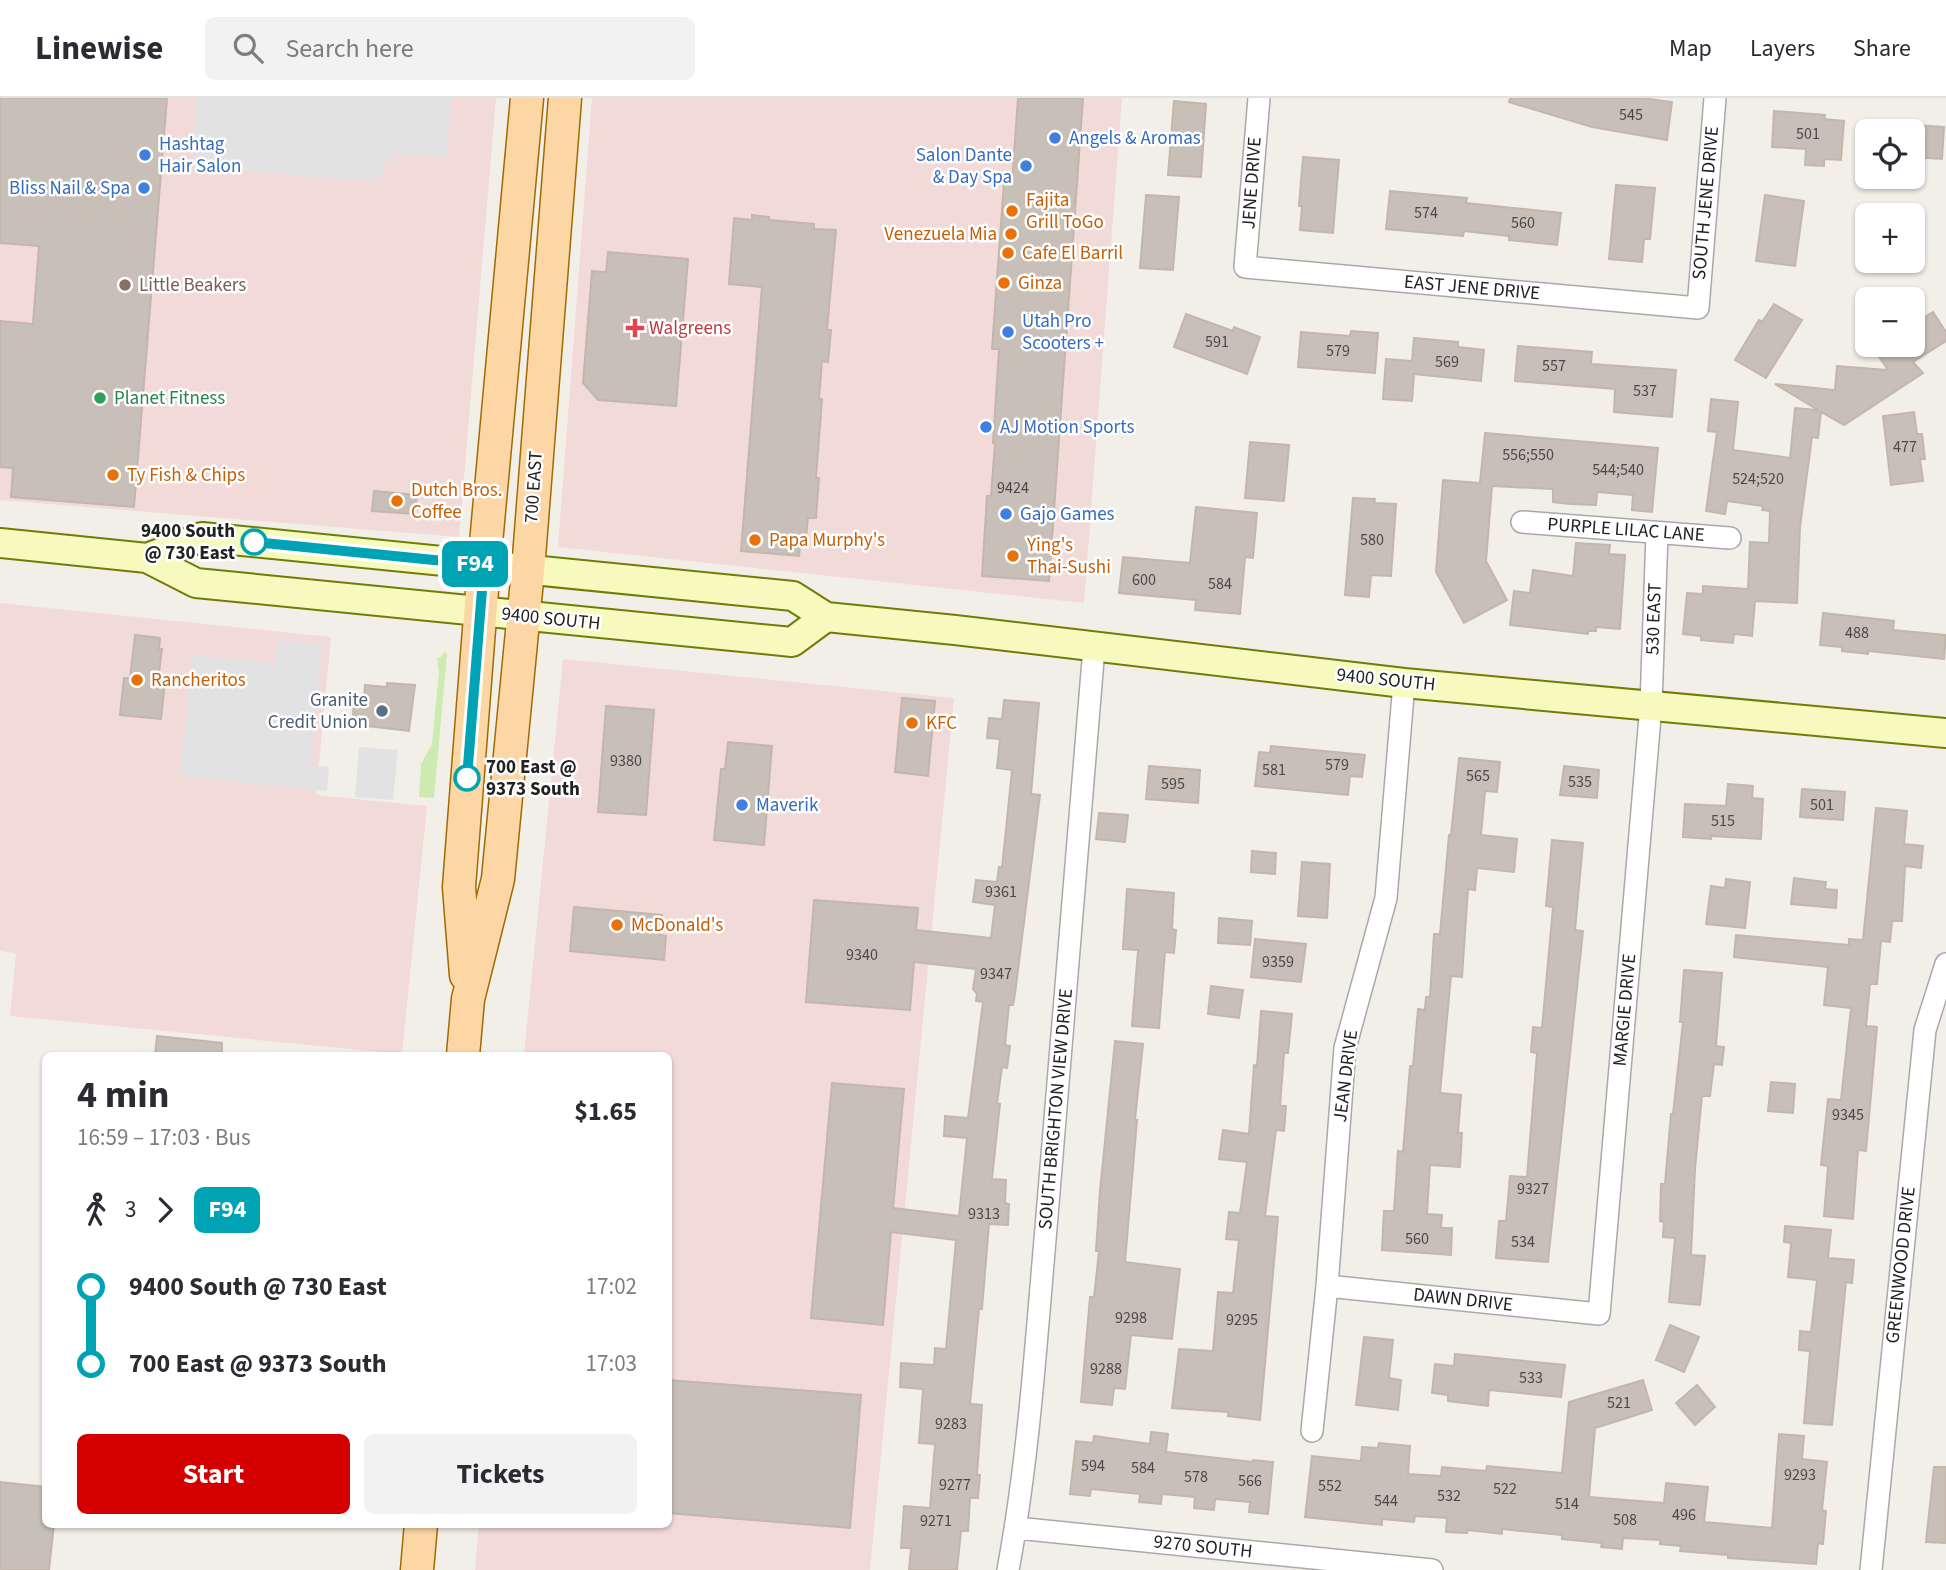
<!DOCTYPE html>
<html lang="en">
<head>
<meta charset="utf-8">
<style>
  :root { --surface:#fff; --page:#f2f2f3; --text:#2b2b33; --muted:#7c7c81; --line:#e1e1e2; --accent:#d40000 }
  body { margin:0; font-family:"Source Sans 3",sans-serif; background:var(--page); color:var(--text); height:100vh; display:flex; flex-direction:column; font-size:26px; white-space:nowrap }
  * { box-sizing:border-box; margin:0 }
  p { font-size:23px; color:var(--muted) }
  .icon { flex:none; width:38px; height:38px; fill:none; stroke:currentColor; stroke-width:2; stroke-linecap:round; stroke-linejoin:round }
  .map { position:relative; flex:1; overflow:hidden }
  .details { position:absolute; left:42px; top:954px; width:630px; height:476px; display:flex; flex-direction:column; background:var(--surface); border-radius:10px; box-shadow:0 2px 5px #0004 }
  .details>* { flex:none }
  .badge { padding:0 14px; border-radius:10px; font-size:24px; line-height:46px }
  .fabs { position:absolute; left:1855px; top:21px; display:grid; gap:14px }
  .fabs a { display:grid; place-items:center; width:70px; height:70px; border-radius:10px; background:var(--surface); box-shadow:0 2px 5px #0004; font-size:35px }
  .map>.badge { position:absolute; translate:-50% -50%; box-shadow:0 0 0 4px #fff }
  .legs { display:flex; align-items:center; gap:10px; height:77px; padding:0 35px; font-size:23px }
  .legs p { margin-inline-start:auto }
  .summary { display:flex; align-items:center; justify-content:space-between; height:119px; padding:0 35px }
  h1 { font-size:38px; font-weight:700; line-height:52px }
  .primary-button { display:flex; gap:14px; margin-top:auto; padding:14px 35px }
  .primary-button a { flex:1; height:80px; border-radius:10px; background:var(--accent); color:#fff; font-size:28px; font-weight:700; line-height:80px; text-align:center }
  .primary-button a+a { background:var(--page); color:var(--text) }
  ul { padding:0 35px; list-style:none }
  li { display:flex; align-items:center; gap:24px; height:77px; font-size:26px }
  li i { display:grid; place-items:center; width:10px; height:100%; margin:0 9px; background:currentColor }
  li i::after { content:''; width:18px; height:18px; margin:-9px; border:5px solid; border-radius:50%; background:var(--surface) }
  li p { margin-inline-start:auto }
  li:first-child i { background:linear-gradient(#0000 50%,currentColor 0) }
  li:last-child i { background:linear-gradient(currentColor 50%,#0000 0) }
  header { display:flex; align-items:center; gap:42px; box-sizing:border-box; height:98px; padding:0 35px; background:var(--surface); border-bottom:2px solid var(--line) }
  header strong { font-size:33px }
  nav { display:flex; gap:38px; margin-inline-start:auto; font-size:24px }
  .search { width:490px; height:63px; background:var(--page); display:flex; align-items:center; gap:18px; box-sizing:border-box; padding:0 24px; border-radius:10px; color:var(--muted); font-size:26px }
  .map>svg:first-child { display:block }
</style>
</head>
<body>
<header>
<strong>Linewise</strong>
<div class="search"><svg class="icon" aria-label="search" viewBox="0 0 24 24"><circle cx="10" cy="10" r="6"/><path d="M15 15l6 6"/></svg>Search here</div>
<nav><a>Map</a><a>Layers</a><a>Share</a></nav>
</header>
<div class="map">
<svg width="1946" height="1472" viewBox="0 0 1946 1472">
  <rect width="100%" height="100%" fill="#f2efe9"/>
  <path fill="#f2dad9" d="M0,0H496L459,439L0,402Z
    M592,0H1122L1084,505L558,449Z
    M0,505L331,539L316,697L427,708L402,956L10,918L16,855L0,853Z
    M563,561L954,600L870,1472H475L479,1426H668V957H524Z"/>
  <path fill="#cdebb0" d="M444,554L447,556L434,700L419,699L421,666L432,646L439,574L437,560L441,559Z"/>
  <path fill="#e2e2e2" d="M198,0H452L446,60L393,55L392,64H384L383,76L377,75L376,84L193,69Z
    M278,542L322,546L310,667L329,669L327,693L180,678L192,557L275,565Z
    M359,649L398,652L393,702L355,699Z"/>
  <path fill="#c7bfb8" stroke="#c4b6ab" stroke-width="2" d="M0,0H167L134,409L11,399L13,370L0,369V223L33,226L39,148L0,145Z
    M1018,0H1083L1049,483L982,478L987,398H991L995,345H993L999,251H992L1004,84L1012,85Z
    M1510,0H1642L1672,4L1667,42L1592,29L1509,4Z
    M1174,3L1206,6L1201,79L1168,77Z
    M1774,13L1825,17L1824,21L1844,23L1841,62L1824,61V68L1805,67L1806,51L1772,49Z
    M1913,27L1944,29L1942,61L1913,59Z
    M1303,59L1339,62L1333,135L1300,132L1302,108H1299Z
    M1616,87L1655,90L1650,141H1644L1642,164L1609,161Z
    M1390,93L1467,100L1466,105L1561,115L1557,147L1509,142V138L1464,133L1463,138L1386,131Z
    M1146,97L1179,99L1173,172L1140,170Z
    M1765,97L1804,103L1795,168L1756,163Z
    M752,117L769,119V122L814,126V131L836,132L827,232H831L828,264L822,263L819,301H822L816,380H819L816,420H808L806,439L801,438L799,458L741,453L762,189L729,186L734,120L752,122Z
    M608,154L688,161L676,308L598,302L583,285L592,173L606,174Z
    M1774,206L1802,222L1766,280L1735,262L1759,222L1762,224Z
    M1933,214L1946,234V243L1913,264L1923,275L1844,327L1821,314L1818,340L1812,339L1800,429L1797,505L1755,503L1752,538L1734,536L1733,545L1701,542V538L1683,536L1687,495L1703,496V488L1748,491L1750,444L1769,445L1770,413L1762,412L1763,408L1727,403L1725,416L1706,413L1717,334L1708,333L1711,301L1738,304L1733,352L1790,360L1795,310L1818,312L1775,286L1835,292L1837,268L1888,272L1871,247H1913V227Z
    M1186,216L1233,233L1234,229L1260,239L1247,276L1174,249Z
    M1351,233L1378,235L1375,275L1298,269L1301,234L1350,238Z
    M1414,240L1458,244V249L1484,252L1481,283L1414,276L1412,303L1383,301L1386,261L1412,263Z
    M1518,248L1592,254L1591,266L1676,272L1672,319L1614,314L1615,291L1515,283Z
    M1914,314L1917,336H1922L1925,361H1920L1923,383L1891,387L1883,318Z
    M1485,335L1658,350L1652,414L1632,412L1633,397L1597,394L1596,407L1570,406L1553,404V391L1492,388L1486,463L1507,502L1464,525L1436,474L1443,382L1480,385Z
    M1250,344L1289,347L1284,403L1245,400Z
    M374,393L417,397L415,416L372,413Z
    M1353,400L1375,401L1374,405L1396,406L1391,478L1371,477L1369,499L1345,497Z
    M1196,409L1257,415L1253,460L1245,459L1240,516L1195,512L1196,502L1119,495L1123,459L1190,465Z
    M1576,445L1610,447L1609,456L1625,457L1620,531L1596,529V533H1588V536L1510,527L1514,493L1530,495L1533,472L1573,478Z
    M1823,515L1894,523L1893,532L1946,537L1944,561L1868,553V556L1842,553V549L1820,547Z
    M135,537L160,540L159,551H162L158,583L165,584L161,621L120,617L124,580H130Z
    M387,585L415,587L409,633L359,627L353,619L354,598L364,600L365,587L387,589Z
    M902,600L935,603L928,678L895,674Z
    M1004,602L1039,605L1031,696L1040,697L1015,896L1013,907H1009L1005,947L1010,948L1007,970L1002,969L997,1005L1000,1006L992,1081L1006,1082L1005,1105L1009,1106L1008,1127L989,1126L982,1211H979L970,1306L982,1307L977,1377H980L978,1400H970L968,1433H961L957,1472H909L911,1450H901L904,1408L930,1410L935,1346L919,1345L923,1291L900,1289L901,1265L934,1267L935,1250L946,1251L956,1142L891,1134L883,1227L811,1220L832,985L904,991L893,1110L959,1118L967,1040L944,1038L945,1018L968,1020L983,904L976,903L977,896L973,891L976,871L914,864L910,912L806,904L814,802L918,810L916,832L991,840L995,807L973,804L976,782L997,784L999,769L1002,770L1012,672L997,670L1000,641L987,640L989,620L1002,621Z
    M606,608L654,612L646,717L598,714Z
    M728,644L772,648L764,747L714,742L721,671H725Z
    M1271,648L1365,657L1362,679L1350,678L1348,697L1255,688L1259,654L1270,655Z
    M1459,660L1500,664L1497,694L1485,693L1481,737L1517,741L1514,774L1477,770L1475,792L1468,791L1462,879L1451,878L1440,995L1461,997L1458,1035H1462L1460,1069L1430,1067L1427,1116L1442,1117L1441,1130H1452L1451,1157L1382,1152L1384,1113H1394L1398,1053L1403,1054L1410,968H1413L1418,911L1425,912L1426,899H1430L1434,836H1440L1449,737H1451Z
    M1149,668L1200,672L1198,705L1146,701Z
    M1564,668L1599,672L1597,700L1560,697Z
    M1728,686L1753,688L1752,700L1763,701L1761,741L1711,738V741L1683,739L1685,706L1726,708Z
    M1802,691L1845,694L1843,722L1800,719Z
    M1876,710L1907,713L1904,746L1923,748L1921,770L1905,768L1902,823H1892L1890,844L1881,843L1877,886H1870L1866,928L1877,929L1866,1053L1858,1052L1853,1121L1824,1118L1828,1068L1821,1067L1828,1001L1841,1002L1851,910L1824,907L1828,869L1734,859L1736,837L1849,847V841L1863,842Z
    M1099,715L1128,717L1125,744L1096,741Z
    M1552,742L1583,745L1575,832L1583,833L1548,1164L1496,1160L1499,1123H1506L1510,1078L1527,1079L1537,955L1531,954L1533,929L1542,930L1553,809L1546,808Z
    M1252,753L1276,755L1275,776L1251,774Z
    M1302,764L1330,766L1327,820L1298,818Z
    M1794,780L1826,784L1825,791L1837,792L1836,810L1791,806Z
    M1726,781L1750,784L1745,830L1706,826L1711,788L1725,790Z
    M1127,791L1174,795L1172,831L1176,832L1174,855L1165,854L1159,930L1132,928L1138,852L1123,851Z
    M574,809L662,817L660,837L666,838L664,862L570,853Z
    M1219,820L1252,823L1250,847L1218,845Z
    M1255,841L1306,846L1301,884L1251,879Z
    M1684,872L1722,875L1716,948L1724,949L1722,967L1714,966L1710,998H1702L1695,1071L1691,1157L1705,1158L1700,1207L1669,1204L1675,1140L1663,1139L1664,1124L1660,1123L1661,1086H1665L1671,1016H1673L1683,924H1680Z
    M1211,888L1243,892L1239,920L1208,916Z
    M1261,913L1292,916L1288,955H1284L1280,1008H1286L1284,1033L1276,1032L1265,1118L1278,1119L1260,1322L1228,1318V1314L1172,1310L1179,1251L1213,1253L1218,1194L1233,1195L1239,1142L1226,1141L1229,1114L1240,1115L1247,1064L1219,1061L1223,1032L1249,1036L1254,967L1257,968Z
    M157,938L222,945V957H155Z
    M1115,943L1143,946L1135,1022H1137L1125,1164L1180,1171L1172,1241L1131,1237L1125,1291L1114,1290L1112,1307L1081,1304L1090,1199H1094L1099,1153H1096L1100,1093Z
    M1771,984L1795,986L1793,1015L1768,1013Z
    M1785,1128L1831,1132L1828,1160L1854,1162L1852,1185L1846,1184L1832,1327L1804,1325L1810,1253L1799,1252L1800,1233L1811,1234L1817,1182L1788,1179L1791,1145L1784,1144Z
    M1670,1227L1699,1239L1684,1274L1656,1262Z
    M1364,1239L1393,1242L1389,1280L1401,1282L1398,1312L1356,1307Z
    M1455,1256L1565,1267L1561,1299L1489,1292L1488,1308L1448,1303V1297L1432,1295L1435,1266L1454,1268Z
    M668,1282L861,1297L850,1430L668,1415Z
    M1643,1282L1652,1312L1595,1330L1589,1399L1664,1405L1666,1385L1708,1389L1704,1424L1772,1430L1779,1336L1804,1338L1802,1361L1827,1364L1822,1412L1826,1413L1823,1446L1818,1445L1816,1466L1728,1460V1457L1680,1453L1681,1448L1660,1446V1442L1623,1440L1622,1451L1601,1449L1602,1445L1562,1441V1437L1502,1431V1436L1468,1432L1467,1435L1446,1434L1447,1420L1415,1418L1414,1424L1382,1421V1427L1305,1419L1312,1358L1361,1363L1362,1349L1378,1350L1379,1345L1410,1348L1408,1376L1441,1378L1442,1369L1486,1373L1487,1368L1562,1375L1569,1304Z
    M1697,1287L1715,1309L1695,1327L1676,1305Z
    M1151,1334L1168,1336L1166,1354L1253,1364V1362L1273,1364L1268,1416L1249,1414L1250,1404L1215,1401L1214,1412L1194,1410L1195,1399L1162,1396L1161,1406L1139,1404L1140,1396L1091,1391L1090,1398L1070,1396L1076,1343L1093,1345L1094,1338L1150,1346Z
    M1934,1369H1946V1445L1926,1444Z
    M0,1384L46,1389V1426H54L49,1472H0Z"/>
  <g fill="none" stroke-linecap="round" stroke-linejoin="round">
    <g stroke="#a9a9a9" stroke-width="24">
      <path id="street" d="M1259,0L1245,169L1698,210L1715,0
        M1522,424L1730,440
        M1327,1188L1599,1216L1651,607L1657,435
        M1312,1333L1327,1188L1345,950L1386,800L1404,585
        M1016,1430L1432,1472
        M1008,1472C1029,1359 1036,1244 1046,1130C1063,937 1077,743 1094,550
        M1871,1472L1925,932L1946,866"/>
    </g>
    <g stroke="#707d05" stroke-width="32">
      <path id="secondary" d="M0,445L147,460L196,485L792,544L826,519
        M147,460L202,439L793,498L826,519L955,532L1404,585L1946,635"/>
    </g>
    <g stroke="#a06b00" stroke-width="35">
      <path id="primary" d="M466,877L459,789L484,467L527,0
        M463,957L468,901L498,781L528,472L565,0
        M417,1472L421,1426"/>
    </g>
    <use href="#street" stroke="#fff" stroke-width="21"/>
    <use href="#secondary" stroke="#f7fabf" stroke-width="28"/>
    <use href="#primary" stroke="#fcd6a4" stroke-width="32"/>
  </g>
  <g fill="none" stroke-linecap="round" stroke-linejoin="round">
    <g stroke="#fff" stroke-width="16">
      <path id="line-1" d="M254,444L484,467L467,680"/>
    </g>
    <use href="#line-1" stroke="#00a3b4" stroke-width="10"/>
  </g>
  <g fill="#3f7fe0" stroke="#fff" stroke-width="2.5">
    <circle cx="1055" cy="40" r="7"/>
    <circle cx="145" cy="57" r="7"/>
    <circle cx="1026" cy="68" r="7"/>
    <circle cx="144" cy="90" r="7"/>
    <circle cx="1008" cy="234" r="7"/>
    <circle cx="986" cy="329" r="7"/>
    <circle cx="1006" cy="416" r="7"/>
    <circle cx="742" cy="707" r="7"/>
  </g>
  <g fill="#e8710a" stroke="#fff" stroke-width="2.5">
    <circle cx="1012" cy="113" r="7"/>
    <circle cx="1011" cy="136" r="7"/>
    <circle cx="1008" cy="155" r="7"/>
    <circle cx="1004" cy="185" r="7"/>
    <circle cx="113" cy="377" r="7"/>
    <circle cx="397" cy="403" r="7"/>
    <circle cx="755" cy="442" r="7"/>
    <circle cx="1013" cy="458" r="7"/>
    <circle cx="137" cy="582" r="7"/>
    <circle cx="912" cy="625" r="7"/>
    <circle cx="617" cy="827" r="7"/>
  </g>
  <circle fill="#8d6e63" stroke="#fff" stroke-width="2.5" cx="125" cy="187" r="7"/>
  <path fill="#e0444e" stroke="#fff" stroke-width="2.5" d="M631.5 219.5h7v7h7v7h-7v7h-7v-7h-7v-7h7z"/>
  <circle fill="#2e9e5b" stroke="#fff" stroke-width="2.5" cx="100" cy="300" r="7"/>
  <g fill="#fff" stroke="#00a3b4" stroke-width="3.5">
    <circle cx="254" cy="444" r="12"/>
    <circle cx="467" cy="680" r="12"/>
  </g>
  <circle fill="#5c6f8a" stroke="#fff" stroke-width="2.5" cx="382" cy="613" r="7"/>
  <g text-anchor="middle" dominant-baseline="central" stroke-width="5" stroke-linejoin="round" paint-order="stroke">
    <g font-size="16" fill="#4b4948">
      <text x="1631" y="17">545</text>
      <text x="1808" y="36">501</text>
      <text x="1426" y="115">574</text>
      <text x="1523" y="125">560</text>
      <text x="1217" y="244">591</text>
      <text x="1338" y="253">579</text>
      <text x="1447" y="264">569</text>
      <text x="1554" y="268">557</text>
      <text x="1645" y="293">537</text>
      <text x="1905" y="349">477</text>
      <text x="1528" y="357">556;550</text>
      <text x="1618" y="372">544;540</text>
      <text x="1758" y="381">524;520</text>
      <text x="1013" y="390">9424</text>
      <text x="1372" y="442">580</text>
      <text x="1144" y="482">600</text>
      <text x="1220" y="486">584</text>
      <text x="1857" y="535">488</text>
      <text x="626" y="663">9380</text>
      <text x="1337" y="667">579</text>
      <text x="1274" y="672">581</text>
      <text x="1478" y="678">565</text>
      <text x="1580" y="684">535</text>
      <text x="1173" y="686">595</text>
      <text x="1822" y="707">501</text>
      <text x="1723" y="723">515</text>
      <text x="1001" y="794">9361</text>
      <text x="862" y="857">9340</text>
      <text x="1278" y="864">9359</text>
      <text x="996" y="876">9347</text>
      <text x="1848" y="1017">9345</text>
      <text x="1533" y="1091">9327</text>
      <text x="984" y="1116">9313</text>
      <text x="1417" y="1141">560</text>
      <text x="1523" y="1144">534</text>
      <text x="1131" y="1220">9298</text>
      <text x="1242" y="1222">9295</text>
      <text x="1106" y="1271">9288</text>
      <text x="1531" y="1280">533</text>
      <text x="1619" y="1305">521</text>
      <text x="951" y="1326">9283</text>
      <text x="1093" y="1368">594</text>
      <text x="1143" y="1370">584</text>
      <text x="1800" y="1377">9293</text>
      <text x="1196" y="1379">578</text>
      <text x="1250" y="1383">566</text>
      <text x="955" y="1387">9277</text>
      <text x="1330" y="1388">552</text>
      <text x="1505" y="1391">522</text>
      <text x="1449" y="1398">532</text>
      <text x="1386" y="1403">544</text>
      <text x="1567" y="1406">514</text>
      <text x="1684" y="1417">496</text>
      <text x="1625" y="1422">508</text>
      <text x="936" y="1423">9271</text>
    </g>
    <g font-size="19" fill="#366cbe" stroke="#fff" text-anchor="start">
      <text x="1069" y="40">Angels &amp; Aromas</text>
      <text x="159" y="46">Hashtag<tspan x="159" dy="22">Hair Salon</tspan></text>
      <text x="1012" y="57" text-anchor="end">Salon Dante<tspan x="1012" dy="22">&amp; Day Spa</tspan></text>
      <text x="130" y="90" text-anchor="end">Bliss Nail &amp; Spa</text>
      <text x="1022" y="223">Utah Pro<tspan x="1022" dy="22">Scooters +</tspan></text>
      <text x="1000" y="329">AJ Motion Sports</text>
      <text x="1020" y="416">Gajo Games</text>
      <text x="756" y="707">Maverik</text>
    </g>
    <g font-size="19" fill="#222" stroke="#fff">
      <text transform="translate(1252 85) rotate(-86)">JENE DRIVE</text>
      <text transform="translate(1706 105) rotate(-85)">SOUTH JENE DRIVE</text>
      <text transform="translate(1472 190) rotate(5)">EAST JENE DRIVE</text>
      <text transform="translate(534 389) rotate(-86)">700 EAST</text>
      <text transform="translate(1626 432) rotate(4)">PURPLE LILAC LANE</text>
      <text transform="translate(551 521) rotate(6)">9400 SOUTH</text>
      <text transform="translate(1654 521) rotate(-88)">530 EAST</text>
      <text transform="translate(1386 582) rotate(6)">9400 SOUTH</text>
      <text transform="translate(1625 912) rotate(-85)">MARGIE DRIVE</text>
      <text transform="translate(1346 978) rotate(-83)">JEAN DRIVE</text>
      <text transform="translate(1056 1011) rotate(-85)">SOUTH BRIGHTON VIEW DRIVE</text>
      <text transform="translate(1901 1167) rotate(-84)">GREENWOOD DRIVE</text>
      <text transform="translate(1463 1202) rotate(6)">DAWN DRIVE</text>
      <text transform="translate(1203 1449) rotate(6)">9270 SOUTH</text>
    </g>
    <g font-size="19" fill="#c56008" stroke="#fff" text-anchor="start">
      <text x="1026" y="102">Fajita<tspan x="1026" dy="22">Grill ToGo</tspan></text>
      <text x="997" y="136" text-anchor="end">Venezuela Mia</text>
      <text x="1022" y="155">Cafe El Barril</text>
      <text x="1018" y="185">Ginza</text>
      <text x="127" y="377">Ty Fish &amp; Chips</text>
      <text x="411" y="392">Dutch Bros.<tspan x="411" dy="22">Coffee</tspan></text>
      <text x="769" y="442">Papa Murphy's</text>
      <text x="1027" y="447">Ying's<tspan x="1027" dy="22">Thai-Sushi</tspan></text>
      <text x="151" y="582">Rancheritos</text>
      <text x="926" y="625">KFC</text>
      <text x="631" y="827">McDonald's</text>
    </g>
    <g font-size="19" fill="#785e54" stroke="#fff" text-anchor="start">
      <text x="139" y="187">Little Beakers</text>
    </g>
    <g font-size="19" fill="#be3a42" stroke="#fff" text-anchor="start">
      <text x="649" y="230">Walgreens</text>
    </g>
    <g font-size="19" fill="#27864d" stroke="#fff" text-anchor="start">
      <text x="114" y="300">Planet Fitness</text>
    </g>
    <g font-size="19" font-weight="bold" fill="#222" stroke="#fff" text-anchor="end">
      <text x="235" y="433">9400 South<tspan x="235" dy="22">@ 730 East</tspan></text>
      <text x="486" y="669" text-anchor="start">700 East @<tspan x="486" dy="22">9373 South</tspan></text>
    </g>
    <g font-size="19" fill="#4e5e75" stroke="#fff" text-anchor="end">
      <text x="368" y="602">Granite<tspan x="368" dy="22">Credit Union</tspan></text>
    </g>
  </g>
</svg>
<div class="fabs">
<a><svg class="icon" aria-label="locate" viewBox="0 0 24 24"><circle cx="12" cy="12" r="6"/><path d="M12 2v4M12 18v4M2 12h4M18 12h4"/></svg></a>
<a>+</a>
<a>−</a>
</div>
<b class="badge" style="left:475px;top:466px;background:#00a3b4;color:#fff">F94</b>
<section class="details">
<div class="summary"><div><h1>4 min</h1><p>16:59 – 17:03 · Bus</p></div><b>$1.65</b></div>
<div class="legs"><svg class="icon" aria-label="walk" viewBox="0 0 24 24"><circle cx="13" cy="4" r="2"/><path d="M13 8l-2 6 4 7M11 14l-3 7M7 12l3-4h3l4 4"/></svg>3<svg class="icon" aria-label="forward" viewBox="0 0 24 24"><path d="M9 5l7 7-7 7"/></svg><b class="badge" style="background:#00a3b4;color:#fff">F94</b></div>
<ul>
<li><i style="color:#00a3b4"></i><b>9400 South @ 730 East</b><p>17:02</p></li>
<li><i style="color:#00a3b4"></i><b>700 East @ 9373 South</b><p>17:03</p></li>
</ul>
<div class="primary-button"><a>Start</a><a>Tickets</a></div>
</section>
</div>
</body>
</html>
